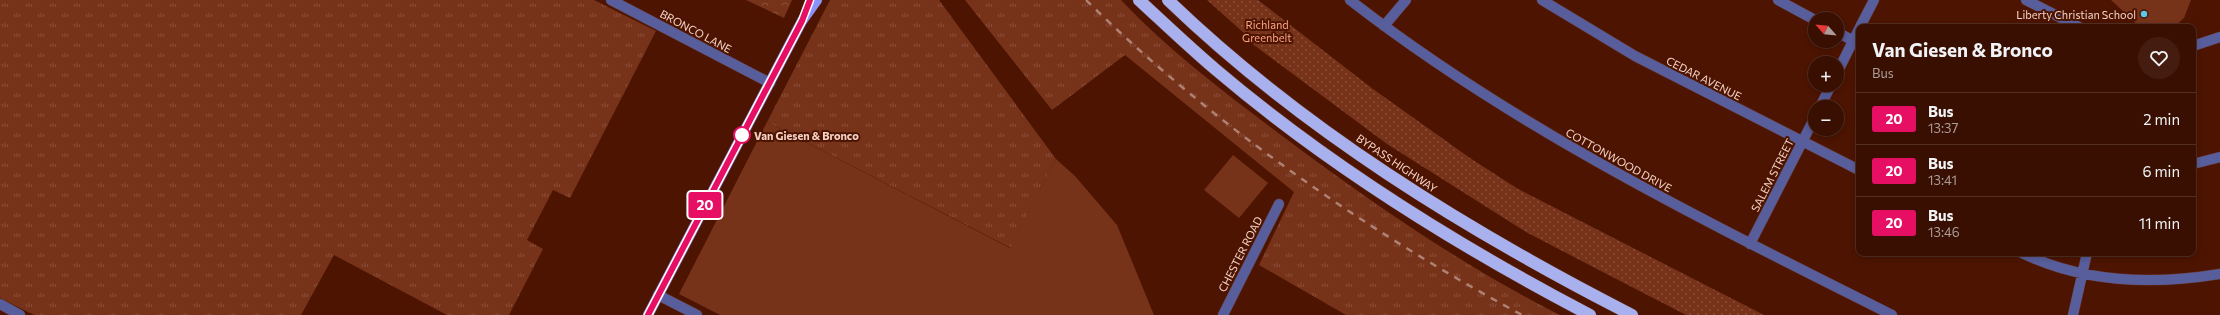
<!DOCTYPE html>
<html lang="en">
<head>
<meta charset="utf-8">
<style>
  :root { --surface:#390f01; --page:#441d10; --text:#f1f3f6; --muted:#ab9c99; --line:#532f23 }
  body { margin:0; font-family:Commissioner,sans-serif; background:var(--page); color:var(--text); height:100vh; display:flex; flex-direction:column; font-size:15px; white-space:nowrap }
  * { box-sizing:border-box; margin:0 }
  p { font-size:13px; color:var(--muted) }
  .icon { flex:none; width:22px; height:22px; fill:none; stroke:currentColor; stroke-width:2; stroke-linecap:round; stroke-linejoin:round }
  .map { position:relative; flex:1; overflow:hidden }
  .side { position:absolute; left:1856px; top:24px; width:340px; height:232px; display:flex; flex-direction:column; background:var(--surface); border-radius:8px; box-shadow:0 2px 6px #0003,0 0 0 1px var(--line) }
  .side>* { flex:none }
  .badge { padding:0 8px; border-radius:3px; font-size:14px; line-height:26px }
  .needle { width:26px; rotate:297deg }
  .tools { position:absolute; left:1808px; top:12px; display:grid; gap:8px }
  .tools a { display:grid; place-items:center; width:36px; height:36px; border-radius:50%; background:var(--surface); box-shadow:0 2px 6px #0003,0 0 0 1px var(--line); font-size:20px }
  .map>.badge { position:absolute; translate:-50% -50%; box-shadow:0 0 0 2px #fff }
  .round { display:grid; place-items:center; flex:none; width:42px; height:42px; border-radius:21px; background:var(--page) }
  .head { display:flex; align-items:center; justify-content:space-between; height:68px; padding:0 16px }
  h1 { font-size:19px; font-weight:700; line-height:30px }
  ul { padding:0; list-style:none }
  li { display:flex; align-items:center; gap:12px; height:52px; padding:0 16px; border-top:1px solid var(--line) }
  li div { flex:1 }
  li b { display:block; font-size:15px }
  li em { font-style:normal }
  li .badge { min-width:44px; font-weight:700; text-align:center }
  .map>svg:first-child { display:block }
</style>
</head>
<body>
<div class="map">
<svg width="2220" height="315" viewBox="0 0 2220 315">
  <defs>
    <pattern id="grass-tufts" width="24" height="20" patternUnits="userSpaceOnUse"><rect width="24" height="20" fill="#77321a"/><path d="M3 7l-1-3M5 7V3M7 7l1-3M15 17l-1-3M17 17v-4M19 17l1-3" fill="none" stroke="#8b4f3a"/></pattern>
    <pattern id="forest-crowns" width="20" height="18" patternUnits="userSpaceOnUse"><rect width="20" height="18" fill="#77321a"/><path d="M2 6a3 3 0 1 1 6 0M12 15a3 3 0 1 1 6 0" fill="none" stroke="#8b4f3a"/></pattern>
    <pattern id="park-dots" width="8" height="8" patternUnits="userSpaceOnUse"><rect width="8" height="8" fill="#77321a"/><path d="M2 2h.1M6 6h.1" fill="none" stroke="#8b4f3a" stroke-width="1.8" stroke-linecap="round"/></pattern>
  </defs>
  <rect width="100%" height="100%" fill="#4c1401"/>
  <path fill="url(#grass-tufts)" d="M0,0H594L656,31L570,198L553,190L527,240L543,249L509,315H447L334,255L301,315H34L0,298Z
    M830,0H939L1056,159L1011,248L767,122Z
    M965,0H1121C1170,52 1228,95 1285,138C1372,203 1463,266 1560,315H1346L1259,265L1294,192L1125,55L1052,110Z"/>
  <path fill="url(#forest-crowns)" d="M746,0H792L784,18Z"/>
  <path fill="url(#park-dots)" d="M1207,0H1258L1373,89L1470,158L1518,189L1764,315H1686L1597,269L1526,232L1387,144L1250,42L1245,34Z"/>
  <path fill="#77321a" d="M2111,0H2191L2184,18L2174,27H2140Z
    M767,122L1010,248L1056,159L1075,176L1117,225L1154,315H720L679,294Z
    M1233,155L1268,183L1239,218L1204,190Z"/>
  <g fill="none" stroke-linecap="round" stroke-linejoin="round">
    <g stroke="#673221" stroke-width="11">
      <path id="minor" d="M611,0L770,83
        M1350,0C1516,129 1705,221 1892,315
        M1542,0L1635,56L1859,170
        M1778,0L1815,20
        M2026,0L2079,27
        M1384,26L1406,0
        M1860,27L1874,0
        M1837,32L1859,44
        M2193,46L2220,37
        M1837,73L1859,29
        M1820,107L1831,85
        M2193,164L2220,157
        M1750,244L1815,117
        M2022,253C2084,283 2153,285 2220,274
        M658,295L697,315
        M0,304L20,315
        M1223,315L1279,204
        M2073,315L2087,253"/>
    </g>
    <g stroke="#673221" stroke-width="11">
      <path id="major" d="M648,315L802,21L817,0"/>
    </g>
    <g stroke="#673221" stroke-width="13">
      <path id="highway" d="M1139,0C1164,23 1189,47 1215,69C1329,166 1458,246 1590,315
        M1168,0C1303,130 1466,230 1632,315"/>
    </g>
    <use href="#minor" stroke="#585d9c" stroke-width="10"/>
    <use href="#major" stroke="#8b92fa" stroke-width="10"/>
    <use href="#highway" stroke="#a8b0ed" stroke-width="12"/>
    <path stroke="#ae8172" stroke-width="2.5" stroke-dasharray="7 7" stroke-linecap="butt" d="M1086,0C1213,125 1365,230 1522,315"/>
  </g>
  <g fill="none" stroke-linecap="round" stroke-linejoin="round">
    <g stroke="#fff" stroke-width="9">
      <path id="line" d="M648,315L802,21L810,0"/>
    </g>
    <use href="#line" stroke="#e60f63" stroke-width="6"/>
  </g>
  <circle fill="#5ac8e6" stroke="#4c1401" stroke-width="1.5" cx="2144" cy="14" r="4"/>
  <circle fill="#fff" stroke="#e60f63" stroke-width="2" cx="742" cy="135" r="8"/>
  <g text-anchor="middle" dominant-baseline="central" stroke-width="4" stroke-linejoin="round" paint-order="stroke">
    <g font-size="11" fill="#f6d2c6" stroke="#4c1401" text-anchor="end">
      <text x="2136" y="14">Liberty Christian School</text>
    </g>
    <g font-size="11" fill="#fea487" stroke="#4c1401">
      <text x="1267" y="24">Richland<tspan x="1267" dy="13">Greenbelt</tspan></text>
    </g>
    <g font-size="11" fill="#f6d2c6" stroke="#4c1401">
      <text transform="translate(696 31) rotate(28)">BRONCO LANE</text>
      <text transform="translate(1704 78) rotate(27)">CEDAR AVENUE</text>
      <text transform="translate(1619 160) rotate(29)">COTTONWOOD DRIVE</text>
      <text transform="translate(1397 163) rotate(34)">BYPASS HIGHWAY</text>
      <text transform="translate(1772 175) rotate(-63)">SALEM STREET</text>
      <text transform="translate(1240 254) rotate(-63)">CHESTER ROAD</text>
    </g>
    <g font-size="11" font-weight="bold" fill="#f6d2c6" stroke="#4c1401" text-anchor="start">
      <text x="754" y="135">Van Giesen &amp; Bronco</text>
    </g>
  </g>
</svg>
<div class="tools">
<a><svg class="needle" viewBox="-14 -14 28 28"><path d="M0-13l5 13h-10z" fill="#e53935"/><path d="M0 13l5-13h-10z" fill="#ab9c99"/></svg></a>
<a>+</a>
<a>−</a>
</div>
<b class="badge" style="left:705px;top:205px;background:#e60f63;color:#fff">20</b>
<section class="side">
<div class="head"><div><h1>Van Giesen &amp; Bronco</h1><p>Bus</p></div><a class="round"><svg class="icon" aria-label="heart" viewBox="0 0 24 24"><path d="M12 20l-8-8c-3-5 5-10 8-4 3-6 11-1 8 4z"/></svg></a></div>
<ul>
<li><span class="badge" style="background:#e60f63;color:#fff">20</span><div><b>Bus</b><p>13:37</p></div><em>2 min</em></li>
<li><span class="badge" style="background:#e60f63;color:#fff">20</span><div><b>Bus</b><p>13:41</p></div><em>6 min</em></li>
<li><span class="badge" style="background:#e60f63;color:#fff">20</span><div><b>Bus</b><p>13:46</p></div><em>11 min</em></li>
</ul>
</section>
</div>
</body>
</html>
